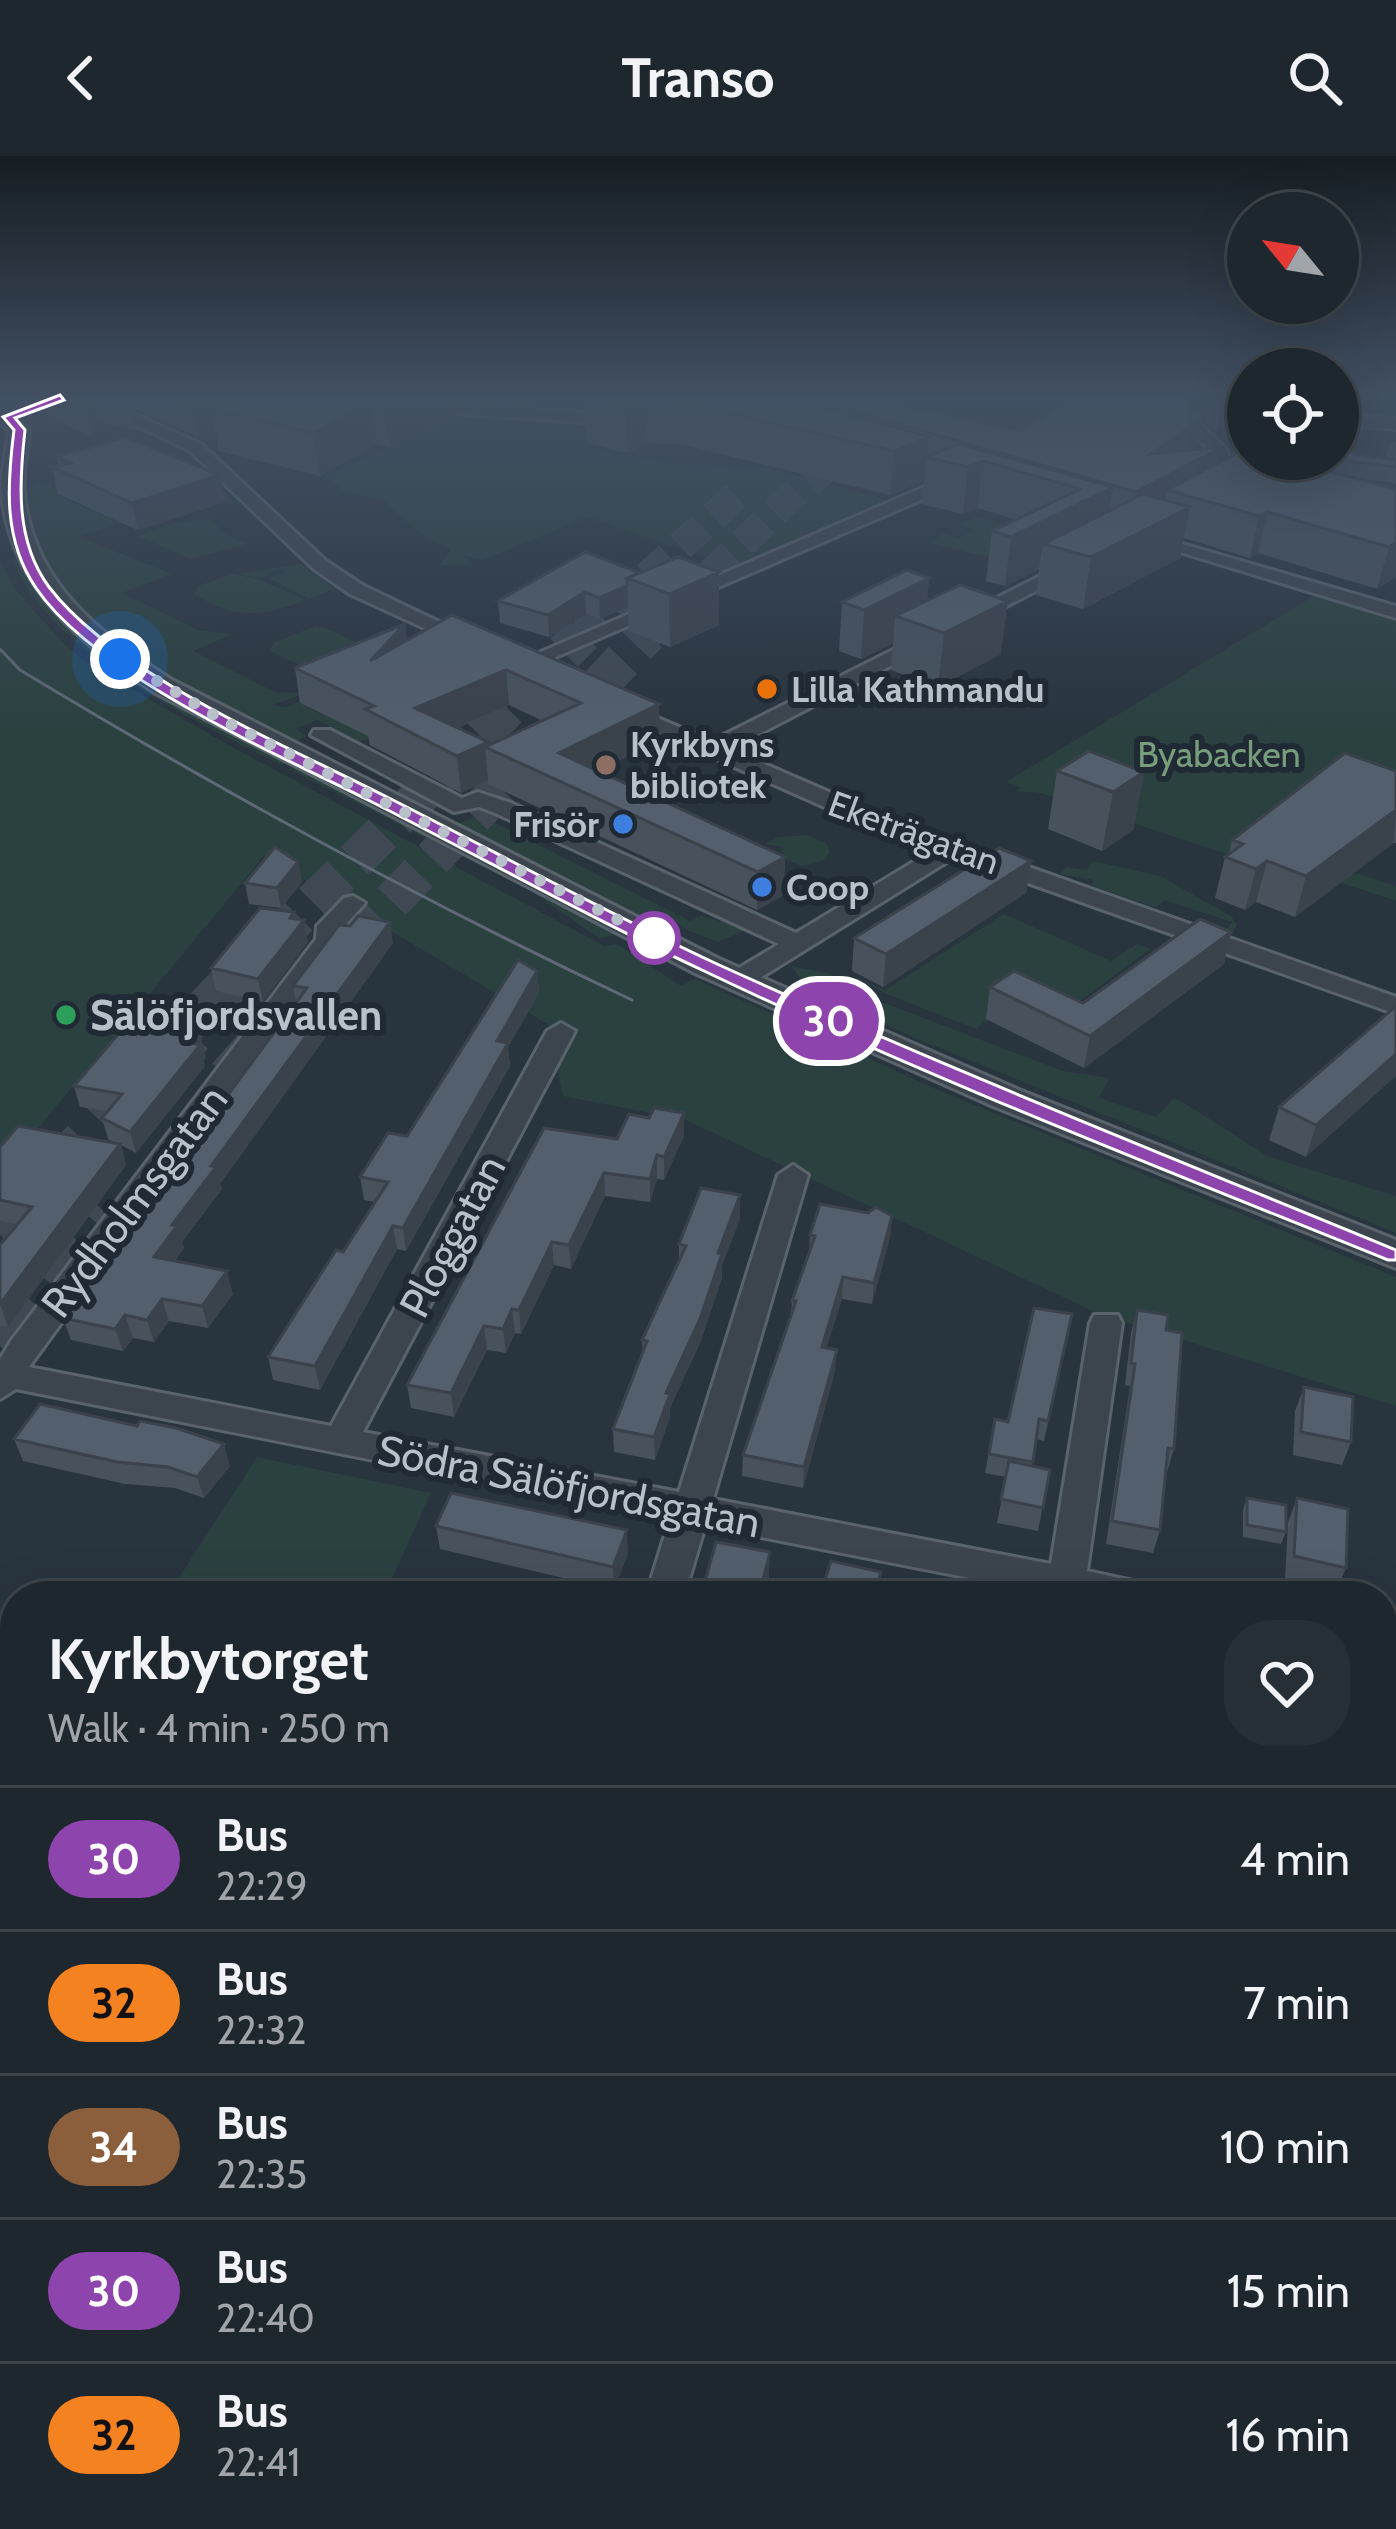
<!DOCTYPE html>
<html lang="en">
<head>
<meta charset="utf-8">
<style>
  :root { --surface:#1e272e; --page:#262f36; --text:#f1f3f6; --muted:#a1a5aa; --line:#3c444a }
  body { margin:0; font-family:Cabin,sans-serif; background:var(--page); color:var(--text); height:100vh; display:flex; flex-direction:column; font-size:45px; white-space:nowrap }
  * { box-sizing:border-box; margin:0 }
  p { font-size:39px; color:var(--muted) }
  .icon { flex:none; width:66px; height:66px; fill:none; stroke:currentColor; stroke-width:2; stroke-linecap:round; stroke-linejoin:round }
  .map { position:relative; flex:1; overflow:hidden }
  .side { position:absolute; left:0px; top:1425px; width:1398px; height:948px; display:flex; flex-direction:column; background:var(--surface); border-radius:48px 48px 0 0; box-shadow:0 12px 48px #0002,0 0 0 3px var(--line) }
  .side>* { flex:none }
  .badge { padding:0 24px; border-radius:39px; font-size:42px; line-height:78px }
  .needle { width:78px; rotate:300deg }
  .controls { position:absolute; left:1227px; top:36px; display:grid; gap:24px }
  .controls a { display:grid; place-items:center; width:132px; height:132px; border-radius:50%; background:var(--surface); box-shadow:0 12px 48px #0002,0 0 0 3px var(--line); font-size:60px }
  .you { position:absolute; width:60px; height:60px; margin:-30px; border:9px solid #fff; border-radius:50%; background:#1a73e8; box-shadow:0 0 0 18px #1a73e833 }
  .map>.badge { position:absolute; translate:-50% -50%; box-shadow:0 0 0 6px #fff }
  .round { display:grid; place-items:center; flex:none; width:126px; height:126px; border-radius:48px; background:var(--page) }
  .head { display:flex; align-items:center; justify-content:space-between; height:204px; padding:0 48px }
  h1 { font-size:57px; font-weight:700; line-height:90px }
  ul { padding:0; list-style:none }
  li { display:flex; align-items:center; gap:36px; height:144px; padding:0 48px; border-top:3px solid var(--line) }
  li div { flex:1 }
  li b { display:block; font-size:45px }
  li em { font-style:normal }
  li .badge { min-width:132px; font-weight:700; text-align:center }
  header { display:flex; justify-content:space-between; align-items:center; height:156px; padding:0 48px; background:var(--surface); font-size:54px; font-weight:700 }
  .map>svg:first-child { display:block }
</style>
</head>
<body>
<header><svg class="icon" aria-label="back" viewBox="0 0 24 24"><path d="M15 5l-7 7 7 7"/></svg>Transo<svg class="icon" aria-label="search" viewBox="0 0 24 24"><circle cx="10" cy="10" r="6"/><path d="M15 15l6 6"/></svg></header>
<div class="map">
<svg width="1396" height="2373" viewBox="0 0 1396 2373">
  <rect width="100%" height="100%" fill="#28343e"/>
  <path fill="#2b4140" d="M459,255L456,260L573,270L571,277H596L576,290L678,308L769,312L890,345L737,412L587,361L483,404L463,400L473,410L439,409L451,393L427,383L383,344L345,336L324,319L427,277L397,269Z
    M42,326L61,336L57,339L100,359L136,348L150,351L124,363L209,337H225L236,350L207,338L79,381L172,418L122,437L198,474L233,478L193,495L275,536L306,537L272,549L288,551L298,546L322,559L445,508L464,527L504,514L476,525L483,530L402,562L410,568L359,586L317,564L296,573L306,580L295,586L452,670L479,659L690,765L702,760L748,773L719,786L689,775L661,755L649,763C525,706 401,648 280,583C219,549 155,518 102,472C60,436 25,390 27,333Z
    M977,361L1038,377L986,401L931,387L943,377L959,382L975,375L961,369Z
    M211,363L224,377L246,388L191,403L138,380L176,366Z
    M0,404L14,432L64,488L87,507L223,586L604,790L617,788L681,830L695,823L938,934L1396,1121V1250L1099,1158L686,964L563,940L558,917H550L555,898L549,869L264,700L0,1018Z
    M14,405H21C66,488 206,563 288,607L281,609C200,567 46,496 14,405Z
    M300,408L335,433L309,443L269,422L287,416L279,412L262,422L239,418Z
    M232,418L258,423L306,444C261,461 236,464 194,438L198,430Z
    M1317,438L1396,460V647L1258,685L1396,730V745L1237,692L1227,698L1041,637L1017,635L1021,631L1006,626Z
    M316,470L326,472L389,502L319,519L270,495L275,486Z
    M294,611L555,740L620,779L599,782L529,734L289,613Z
    M807,679L827,688L830,696L825,704L802,710L783,703L781,691L766,688L778,681Z
    M1093,705L1160,720L1231,760L1237,769L1232,778L1225,776L1232,766L1164,744L1157,751L1148,749L1091,729L1094,724L1060,718L1066,711L1087,714Z
    M1004,758L1111,805L1137,788L1150,793L1056,863L1011,843L976,873L889,839L850,818L885,834Z
    M791,810L831,818L879,845L1063,915L1109,922L1099,942L1156,961L1174,942L1181,945L1269,1001L1396,1040V1077L915,882L807,832Z
    M257,1301L431,1337L384,1440H167Z"/>
  <g fill="none" stroke-linecap="round" stroke-linejoin="round">
    <path stroke="#3e4953" stroke-width="30" stroke-dasharray="30 15" stroke-linecap="butt" d="M580,481L737,339
      M645,481L782,349L907,242"/>
    <path stroke="#3e4953" stroke-width="39" stroke-dasharray="39 20" stroke-linecap="butt" d="M271,788L583,478
      M351,788L648,478"/>
    <path stroke="#3e4953" stroke-width="50" stroke-dasharray="50 26" stroke-linecap="butt" d="M231,924L354,785
      M0,1079L274,785
      M3,1187L111,1061"/>
    <path stroke="#3e4953" stroke-width="64" stroke-dasharray="64 33" stroke-linecap="butt" d="M0,1190L5,1184"/>
    <g stroke="#59636c" stroke-width="6">
      <path id="minor" d="M77,242H98L201,288L326,405L364,430L485,488L468,492L350,438L314,413L189,294Z
        M405,246L629,259L637,264L629,269L400,254L397,251Z
        M1180,250H1190V258L1226,293L1238,322L1219,341L1205,337L1221,321L1213,298L1174,259Z
        M1338,258L1396,263V273L1338,268Z
        M957,317L965,322L963,326L530,512L513,508Z
        M1134,374L1396,450V462L1134,382Z
        M1076,402L1085,407L1082,411L730,593L951,689L981,694L1396,841V858L969,706L950,704L747,830H729L725,824L729,818L779,788L495,657L479,651L454,656L311,579L314,574H330L462,642L478,636L511,647L796,777L928,697L613,557V549H627L712,585Z
        M353,740L365,747L339,776L342,783L29,1211L331,1270L547,875L561,867L575,875L363,1276L679,1336L778,1019L793,1009L808,1019L713,1343L1051,1408L1090,1167L1094,1159H1118L1122,1167L1087,1415L1151,1429L1157,1440H1061L705,1370L684,1440H646L670,1363L16,1233L0,1243V1203L11,1185L316,783L317,770L344,742Z
        M1383,1470L1396,1473V1505L1383,1502Z
        M0,1577L15,1581V1617L0,1613Z
        M1383,1906L1396,1909V1957L1383,1954Z
        M0,2175L15,2179V2231L0,2227Z
        M553,2358H654L660,2373H560Z"/>
    </g>
    <g stroke="#59636c" stroke-width="6">
      <path id="tertiary" d="M0,251L29,272C28,293 22,315 24,337C33,428 100,478 172,524L719,803L1019,934L1396,1084V1112L993,950L695,817L154,536C80,487 11,432 2,338C0,317 7,295 9,274L0,267Z"/>
    </g>
    <use href="#minor" fill="#3c454e" fill-rule="evenodd"/>
    <use href="#tertiary" fill="#3c454e" fill-rule="evenodd"/>
    <path stroke="#5e6a75" stroke-width="3" d="M0,493L20,514C219,634 422,745 632,844"/>
  </g>
  <path fill="#47525d" fill-rule="evenodd" d="M3,242H37L21,250Z
    M43,242H548L527,249L450,244L452,263L389,291L377,288L320,320L219,295L216,278L198,281L130,251L135,274L99,265L92,280L47,261Z
    M590,242H871L1020,275L1202,259L1205,242H1248V264L1237,263L1216,277L1203,265L1199,290L1193,294L1222,291L1219,307L1325,314L1327,303H1338L1354,298L1396,304V327L1353,322L1396,333V421L1377,433L1258,397L1250,402L1184,382L1180,402L1083,453L1036,439L1039,413L1005,430L986,425L992,375L1017,364L978,352L963,358L922,348L924,325L890,339L684,289L647,287L627,297L587,287L585,244Z
    M1396,285V303L1386,301L1390,286Z
    M56,301L225,346L138,374L58,338L52,311L59,310Z
    M719,416V469L670,491L629,475L628,451L600,463L586,458L549,481L500,467L498,445L640,417Z
    M929,422L927,444L1001,498L938,531L891,514L893,487L861,503L839,495L842,446Z
    M452,459L660,584L598,615L785,701L784,739L757,754L488,628V624L461,637L370,589L368,580L300,547L295,512L407,484ZM509,549L543,565L488,590L457,572Z
    M1057,615L1144,616L1133,674L1102,695L1048,673Z
    M1396,615V687H1394L1295,761L1256,746L1245,754L1215,742L1225,701L1229,698L1232,684Z
    M1031,705L1026,737L883,831L852,815L854,782Z
    M298,706L302,726L281,752L249,748L245,727Z
    M294,756L295,763L308,786L263,846L216,835L211,812Z
    M1231,776L1224,808L1084,912L986,863L990,831L1083,847Z
    M393,787L220,1028L222,1033L182,1086L184,1092L175,1105L233,1138L208,1172L169,1165L154,1186L133,1182L123,1195L71,1184L63,1162L296,846L293,830Z
    M537,815L539,837L508,891L510,910L406,1095L397,1093L320,1234L273,1224L268,1201L343,1096L375,1046L364,1044L360,1021L407,980Z
    M1396,850L1306,1001L1269,984L1279,951Z
    M206,902L204,904L205,910L136,997L121,989L126,1009L8,1171L0,1170V1089L18,1068L0,1065V989L115,987L108,983L102,962L107,955L80,951L74,930Z
    M684,980L664,1024L657,1023L650,1046L605,1040L571,1113L554,1109L521,1178L515,1177L506,1197L487,1194L454,1261L411,1252L407,1229L617,983Z
    M892,1060L890,1081L872,1148L842,1143L826,1192L835,1215L803,1332L742,1320L743,1299L791,1158L792,1145L809,1098L810,1079Z
    M740,1063L722,1109V1122L700,1187L670,1252V1261L655,1304L614,1296L613,1273L643,1195L642,1184L679,1104V1088Z
    M1137,1154L1166,1174L1174,1293L1167,1316H1166L1160,1374L1153,1397L1106,1388L1130,1230L1125,1229L1131,1177Z
    M1072,1158L1044,1285L1036,1283L1032,1310L1050,1314L1038,1375L997,1367L1006,1321L985,1317L995,1263L1008,1266Z
    M1304,1231L1351,1286L1342,1309L1293,1299L1295,1255Z
    M137,1270L230,1310L204,1342L175,1332L125,1328L23,1305L14,1283Z
    M1247,1342L1286,1376L1281,1388L1243,1381V1354Z
    M1297,1342L1346,1412L1336,1435L1285,1424L1288,1366Z
    M436,1370L628,1397L614,1434L440,1393Z
    M769,1420L764,1440H704V1429Z
    M0,1484L15,1488V1557L0,1553Z
    M1383,1520L1396,1523V1595L1383,1592Z
    M15,1695V1732L4,1713Z
    M1383,1775L1396,1813V1889L1385,1886Z
    M1383,1951L1396,1954V2002L1383,1999Z
    M15,1975V2063L0,2058V1993Z
    M983,2358H1051L1050,2364L1045,2373H1030Z
    M1121,2358H1206L1205,2373H1120Z
    M1286,2358H1299L1357,2373H1276V2368Z"/>
  <path fill="#3a424c" d="M19,242H37L21,250Z
    M93,242L99,265L92,280L87,255Z
    M260,242H400L372,247L377,288L320,320L313,277L211,253L216,278L198,281L192,255Z
    M400,242H450L452,263L389,291L384,249Z
    M527,242H548L527,249Z
    M1232,242H1241L1237,263L1216,277L1222,249Z
    M646,245L647,287L627,297L626,254Z
    M1204,261L1199,290L1146,327L1151,298Z
    M929,281L924,325L890,339L894,295Z
    M1222,291L1216,320L1167,334L1165,348L1130,366L1136,336Z
    M983,305L978,352L963,358L968,311Z
    M220,319L225,346L138,374L132,347Z
    M1113,331L1105,379L1043,388L1039,413L1005,430L1011,381Z
    M1190,351L1180,402L1083,453L1091,401Z
    M1267,356L1258,397L1250,402L1259,360Z
    M1396,386V421L1377,433L1389,391Z
    M719,416V469L670,491L669,438Z
    M929,422L925,471L895,460L893,487L861,503L864,454Z
    M627,430L628,451L600,463L599,442Z
    M585,436L586,458L549,481L548,459Z
    M1008,445L1001,498L938,531L944,477Z
    M405,468L410,502L370,505Z
    M506,514L509,549L427,584L415,552Z
    M659,548L660,584L569,630L559,597Z
    M488,586V593L485,591L488,624L461,637L457,600Z
    M1144,616L1133,674L1102,695L1113,636Z
    M1396,654L1394,687L1295,761L1306,720Z
    M785,701L784,739L757,754L758,716Z
    M1031,705L1026,737L883,831L886,798Z
    M1267,705L1256,746L1245,754L1256,713Z
    M298,706L302,726L281,752L277,732Z
    M294,756L297,773L304,764L308,786L263,846L258,823Z
    M390,766L393,787L220,1028L222,1033L182,1086L184,1092L161,1123L154,1101L172,1069L211,1010Z
    M1231,776L1224,808L1084,912L1090,880Z
    M537,815L539,837L508,891L510,910L406,1095L403,1072L497,885Z
    M201,881L206,902L204,904L205,910L136,997L130,976Z
    M1396,898V920L1306,1001L1316,969Z
    M684,957V980L664,1024V1001Z
    M120,988L126,1009L8,1171L0,1148Z
    M657,999V1023L650,1046V1023Z
    M604,1017L605,1040L571,1113L569,1089Z
    M740,1039V1063L722,1109V1122L700,1187L670,1252V1261L655,1304L654,1281L666,1237Z
    M892,1060L890,1081L872,1148L874,1127Z
    M393,1070L397,1093L320,1234L315,1210Z
    M552,1086L554,1109L521,1178L519,1154Z
    M227,1115L233,1138L208,1172L202,1150Z
    M843,1121L842,1143L820,1212L822,1191Z
    M162,1143L169,1165L154,1186L147,1164Z
    M512,1153L515,1177L506,1197L503,1173Z
    M125,1159L133,1182L123,1195L115,1173Z
    M484,1170L487,1194L454,1261L451,1237Z
    M837,1194L835,1215L803,1332L804,1311Z
    M224,1288L230,1310L204,1342L197,1321Z
    M627,1374L628,1397L614,1434L613,1411Z
    M770,1396L769,1420L764,1440H759Z"/>
  <path fill="#535f6c" stroke="#3a424c" stroke-width="3" d="M56,242H93L87,255Z
    M102,242H115L130,249Z
    M163,242H260L192,255Z
    M272,242H400L384,249L372,246L313,277L211,253Z
    M590,242H791L929,281L894,295L684,247L646,245L626,254L585,244Z
    M808,242H871L1020,275L1075,242H1187L1204,261L1151,298L1222,291L1136,336Z
    M1214,242H1232L1222,249Z
    M125,281L220,319L132,347L52,311L70,307L56,301Z
    M959,288L1113,331L1011,381L992,375L1080,333L983,305L968,311L926,301Z
    M1348,291L1354,298L1396,304V311L1329,303H1338V292Z
    M1245,293L1248,294V303H1283L1396,333V386L1389,391L1267,356L1259,360L1167,334Z
    M1143,338L1190,351L1091,401L1043,388Z
    M585,396L640,417L627,422V430L599,442L585,436L548,459L498,445Z
    M678,401L719,416L669,438L627,422Z
    M907,414L929,422L864,454L842,446Z
    M960,429L1008,445L944,477L895,460Z
    M452,459L659,548L559,597L785,701L758,716L485,591L581,547L506,514L415,552L488,586L457,600L365,553L374,550L295,512L405,468L370,505Z
    M1089,595L1144,616L1113,636L1057,615Z
    M1345,597L1396,615V654L1306,720L1267,705L1256,713L1225,701L1243,688L1232,684Z
    M275,691L298,706L277,732L245,727Z
    M999,692L1031,705L886,798L854,782Z
    M260,752L294,756L290,762L304,764L258,823L211,812Z
    M358,760L390,766L211,1010L216,1011L172,1069L177,1070L154,1101L227,1115L202,1150L162,1143L147,1164L125,1159L115,1173L63,1162L307,832L293,830L339,769L350,770Z
    M1200,763L1231,776L1090,880L990,831L1014,815L1083,847Z
    M518,804L537,815L497,885L508,887L403,1072L393,1070L315,1210L268,1201L336,1094L343,1096L388,1026L360,1021L388,977L407,980Z
    M1396,850V898L1316,969L1279,951Z
    M127,868L201,881L195,888L200,889L130,976L102,962L122,938L74,930Z
    M654,952L684,957L664,1001L657,999L650,1023L604,1017L569,1089L552,1086L519,1154L512,1153L503,1173L484,1170L451,1237L407,1229L544,972L617,983L629,958L649,962Z
    M18,970L120,988L0,1148V1089L32,1051L0,1044V989H2Z
    M701,1032L740,1039L718,1097L722,1098L700,1163L666,1237L670,1238L654,1281L613,1273L647,1185L642,1184L686,1090L679,1088Z
    M820,1048L868,1057L876,1051L892,1060L874,1127L843,1121L822,1191L837,1194L804,1311L743,1299L796,1145H792L815,1080L810,1079Z
    M1034,1152L1072,1158L1048,1265L1039,1263L1033,1306L989,1298L995,1263L1008,1266Z
    M1137,1154L1168,1159L1166,1174L1182,1177L1174,1293L1168,1292L1160,1374L1112,1365L1135,1208L1131,1207Z
    M1304,1231L1353,1241L1351,1286L1301,1276Z
    M40,1248L137,1270L140,1265L176,1272L224,1288L197,1321L168,1311L117,1306L14,1283Z
    M1009,1305L1050,1314L1043,1352L1001,1343Z
    M451,1337L627,1374L613,1411L436,1370Z
    M1247,1342L1286,1349V1376L1247,1369Z
    M1297,1342L1348,1353L1346,1412L1294,1400Z
    M716,1386L770,1396L759,1440L704,1429Z
    M831,1405L881,1416L874,1440H820Z
    M964,1432L1006,1440H963Z
    M0,1484L15,1488V1539L0,1535Z
    M1383,1520L1396,1523V1570L1383,1568Z
    M15,1695V1716L4,1713Z
    M1383,1775L1395,1778L1396,1841L1383,1837Z
    M1383,1951L1396,1954V1991L1383,1988Z
    M11,1974L15,1975V2050L0,2045V1993Z
    M96,2358H127L150,2365L153,2358H175L218,2373H90Z
    M1031,2358H1051L1050,2364Z
    M1130,2358H1206L1205,2373H1128Z
    M1289,2358H1299L1357,2373H1289Z
    M0,2361L34,2373H0Z"/>
  <linearGradient id="sky" x2="0" y2="1"><stop stop-color="#161d22"/><stop offset="0.42" stop-color="#425063"/><stop offset="1" stop-color="#425063" stop-opacity="0"/></linearGradient>
  <rect width="1396" height="574" fill="url(#sky)"/>
  <path fill="#8e44ad" stroke="#fff" stroke-width="3" d="M60,239L64,244L15,262L25,274C19,327 15,385 49,431C115,518 287,590 385,640C496,696 605,756 717,808C943,911 1173,1002 1396,1094V1104H1388C1158,1011 926,921 702,814C590,762 481,701 370,645C275,597 95,519 36,432C3,384 7,329 14,274L3,261Z"/>
  <g fill="none" stroke-linecap="round" stroke-linejoin="round">
    <path stroke="#b8c0c9" stroke-width="12" stroke-dasharray="0 21.6" d="M120,503L226,566L654,782"/>
  </g>
  <circle fill="#e8710a" stroke="#202a34" stroke-width="4.5" cx="767" cy="533" r="12"/>
  <circle fill="#8d6e63" stroke="#202a34" stroke-width="4.5" cx="606" cy="609" r="12"/>
  <g fill="#3f7fe0" stroke="#202a34" stroke-width="4.5">
    <circle cx="623" cy="668" r="12"/>
    <circle cx="762" cy="731" r="12"/>
  </g>
  <circle fill="#fff" stroke="#8e44ad" stroke-width="6" cx="654" cy="782" r="24"/>
  <circle fill="#2e9e5b" stroke="#202a34" stroke-width="4.5" cx="66" cy="859" r="12"/>
  <g text-anchor="middle" dominant-baseline="central" stroke-width="12" stroke-linejoin="round" paint-order="stroke">
    <g font-size="36" font-weight="bold" fill="#b8c0c9" stroke="#202a34" text-anchor="start">
      <text x="791" y="533">Lilla Kathmandu</text>
      <text x="630" y="588">Kyrkbyns<tspan x="630" dy="41">bibliotek</tspan></text>
      <text x="599" y="668" text-anchor="end">Frisör</text>
      <text x="786" y="731">Coop</text>
    </g>
    <g font-size="36" fill="#789d7d" stroke="#202a34">
      <text x="1219" y="598">Byabacken</text>
    </g>
    <g font-size="36" fill="#b8c0c9" stroke="#202a34">
      <text transform="translate(914 676) rotate(20)">Eketrägatan</text>
    </g>
    <g font-size="42" font-weight="bold" fill="#b8c0c9" stroke="#202a34" text-anchor="start">
      <text x="90" y="859">Sälöfjordsvallen</text>
    </g>
    <g font-size="42" fill="#b8c0c9" stroke="#202a34">
      <text transform="translate(134 1045) rotate(-53)">Rydholmsgatan</text>
      <text transform="translate(452 1080) rotate(-62)">Ploggatan</text>
      <text transform="translate(569 1330) rotate(11)">Södra Sälöfjordsgatan</text>
    </g>
  </g>
</svg>
<div class="controls">
<a><svg class="needle" viewBox="-14 -14 28 28"><path d="M0-13l5 13h-10z" fill="#e53935"/><path d="M0 13l5-13h-10z" fill="#a1a5aa"/></svg></a>
<a><svg class="icon" aria-label="locate" viewBox="0 0 24 24"><circle cx="12" cy="12" r="6"/><path d="M12 2v4M12 18v4M2 12h4M18 12h4"/></svg></a>
</div>
<div class="you" style="left:120px;top:503px"></div>
<b class="badge" style="left:829px;top:865px;background:#8e44ad;color:#fff">30</b>
<section class="side">
<div class="head"><div><h1>Kyrkbytorget</h1><p>Walk · 4 min · 250 m</p></div><a class="round"><svg class="icon" aria-label="heart" viewBox="0 0 24 24"><path d="M12 20l-8-8c-3-5 5-10 8-4 3-6 11-1 8 4z"/></svg></a></div>
<ul>
<li><span class="badge" style="background:#8e44ad;color:#fff">30</span><div><b>Bus</b><p>22:29</p></div><em>4 min</em></li>
<li><span class="badge" style="background:#f58220;color:#111">32</span><div><b>Bus</b><p>22:32</p></div><em>7 min</em></li>
<li><span class="badge" style="background:#8b5e3c;color:#fff">34</span><div><b>Bus</b><p>22:35</p></div><em>10 min</em></li>
<li><span class="badge" style="background:#8e44ad;color:#fff">30</span><div><b>Bus</b><p>22:40</p></div><em>15 min</em></li>
<li><span class="badge" style="background:#f58220;color:#111">32</span><div><b>Bus</b><p>22:41</p></div><em>16 min</em></li>
</ul>
</section>
</div>
</body>
</html>
